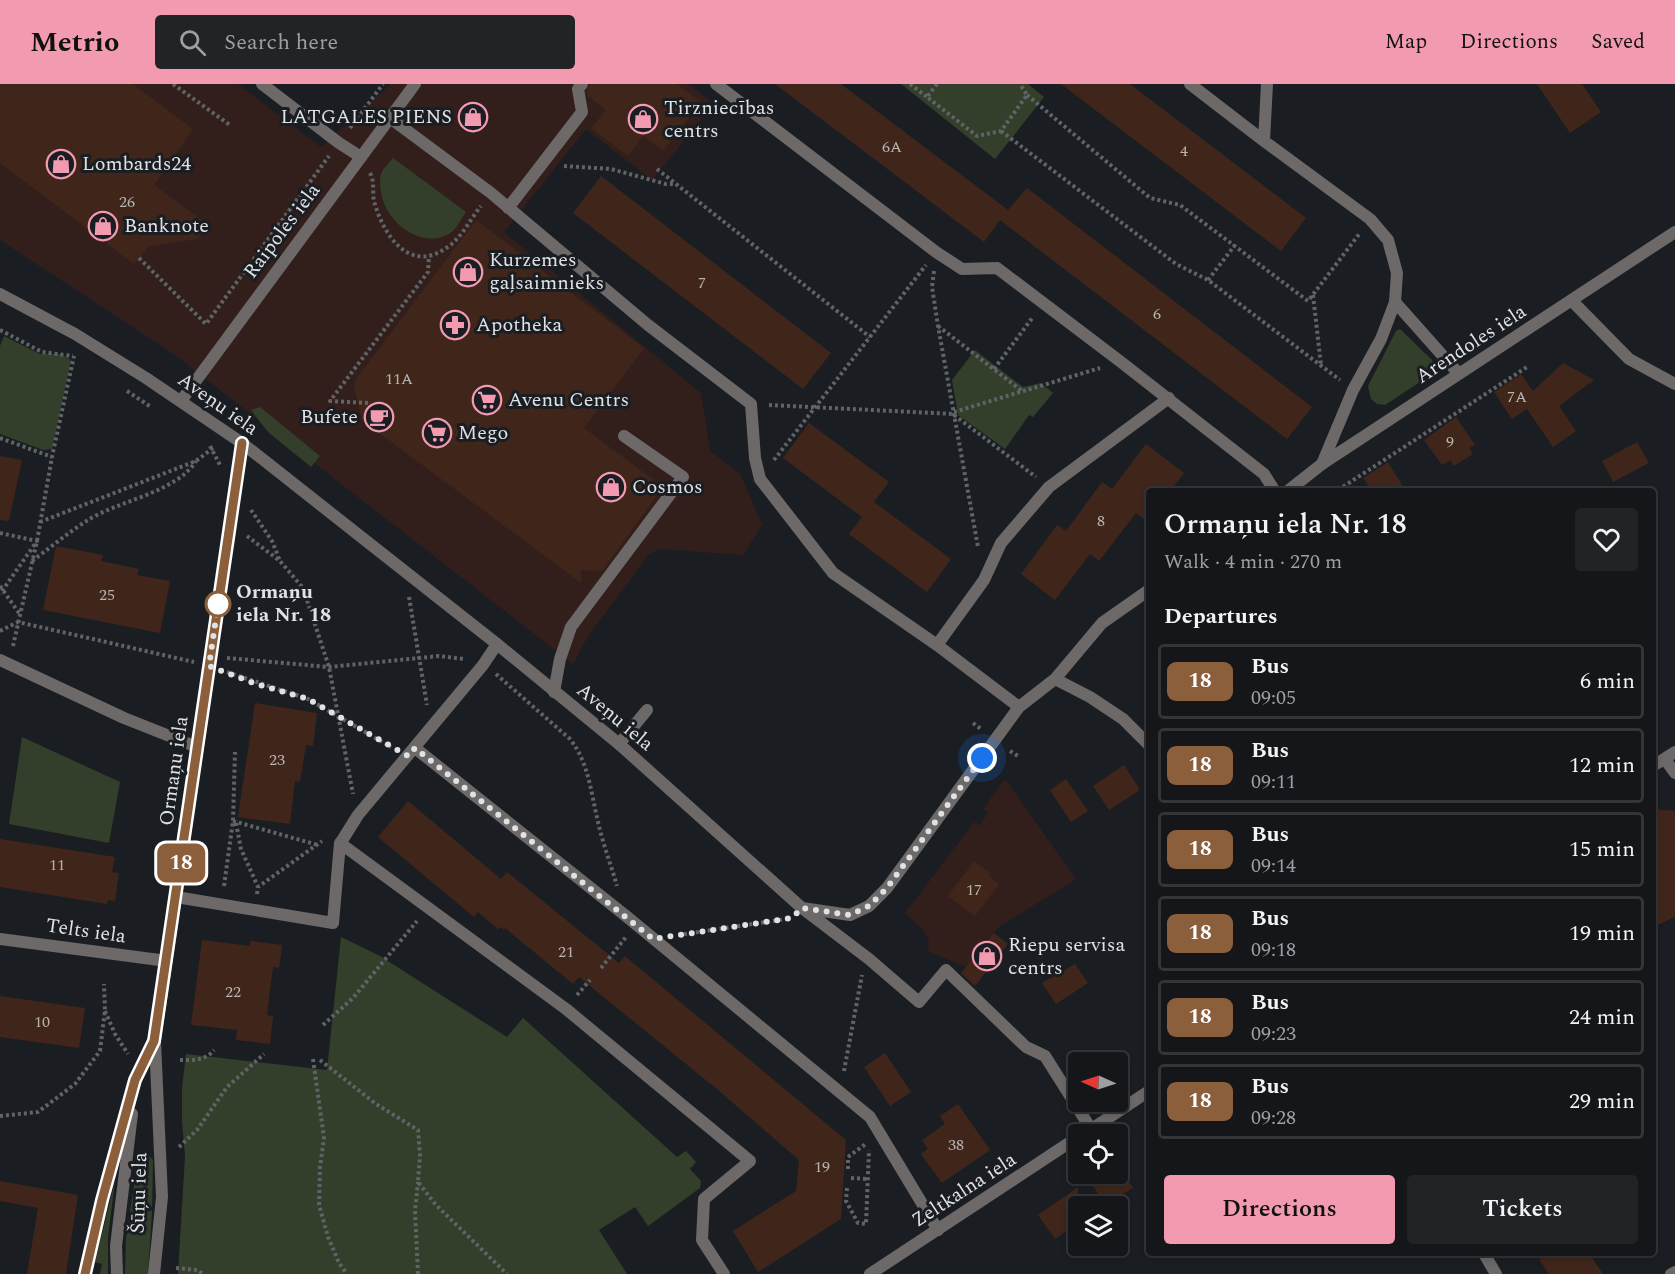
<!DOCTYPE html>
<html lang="en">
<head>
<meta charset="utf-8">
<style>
  :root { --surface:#14161a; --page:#212327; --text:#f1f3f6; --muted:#9d9fa2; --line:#333539; --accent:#f29ab0 }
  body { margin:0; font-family:Spectral,serif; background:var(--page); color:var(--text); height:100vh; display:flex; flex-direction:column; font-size:22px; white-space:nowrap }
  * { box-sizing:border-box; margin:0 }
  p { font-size:20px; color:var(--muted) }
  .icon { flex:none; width:33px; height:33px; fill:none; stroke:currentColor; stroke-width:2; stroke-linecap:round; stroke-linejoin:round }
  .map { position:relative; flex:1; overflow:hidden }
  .side { position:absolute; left:1146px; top:404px; width:510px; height:768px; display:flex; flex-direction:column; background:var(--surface); border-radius:6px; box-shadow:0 3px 9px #0003,0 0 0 2px var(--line) }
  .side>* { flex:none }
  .badge { padding:0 12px; border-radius:9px; font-size:21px; line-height:39px }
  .needle { width:39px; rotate:273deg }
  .tools { position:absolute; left:1068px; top:968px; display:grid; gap:12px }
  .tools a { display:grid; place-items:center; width:60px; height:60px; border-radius:6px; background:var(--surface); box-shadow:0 3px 9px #0003,0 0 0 2px var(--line); font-size:30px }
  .you { position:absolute; width:30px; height:30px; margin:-15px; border:4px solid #fff; border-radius:50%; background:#1a73e8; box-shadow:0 0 0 9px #1a73e833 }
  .map>.badge { position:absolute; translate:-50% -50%; box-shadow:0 0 0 3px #fff }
  h2 { padding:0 18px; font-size:22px; line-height:54px }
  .round { display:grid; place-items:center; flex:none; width:63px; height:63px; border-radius:6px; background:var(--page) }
  .overview { display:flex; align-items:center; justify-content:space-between; height:102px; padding:0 18px }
  h1 { font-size:28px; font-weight:600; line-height:45px }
  .action { display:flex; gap:12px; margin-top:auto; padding:12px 18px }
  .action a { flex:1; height:69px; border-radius:6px; background:var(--accent); color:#111; font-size:24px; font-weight:600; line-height:69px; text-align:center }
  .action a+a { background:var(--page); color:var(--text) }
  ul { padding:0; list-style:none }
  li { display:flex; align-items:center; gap:18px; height:75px; margin:0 12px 9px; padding:0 6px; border:3px solid var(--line); border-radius:6px }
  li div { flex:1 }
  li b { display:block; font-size:22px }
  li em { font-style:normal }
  li .badge { min-width:66px; font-weight:700; text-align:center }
  header { display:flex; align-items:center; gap:36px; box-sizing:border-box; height:84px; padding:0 30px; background:var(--accent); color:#111 }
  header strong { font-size:28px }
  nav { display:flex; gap:33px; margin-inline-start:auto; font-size:21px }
  .search { width:420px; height:54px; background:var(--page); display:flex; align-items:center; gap:15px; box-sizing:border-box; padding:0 21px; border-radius:6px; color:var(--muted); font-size:22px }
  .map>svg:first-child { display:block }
</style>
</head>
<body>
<header>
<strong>Metrio</strong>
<div class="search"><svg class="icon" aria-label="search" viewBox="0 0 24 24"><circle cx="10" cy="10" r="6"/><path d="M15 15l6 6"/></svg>Search here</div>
<nav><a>Map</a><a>Directions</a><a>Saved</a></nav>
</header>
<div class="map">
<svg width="1675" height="1190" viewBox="0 0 1675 1190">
  <rect width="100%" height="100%" fill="#1a1e22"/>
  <path fill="#321f1c" d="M0,0H238L321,63L391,0H689L714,20L652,96L586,45L504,148L701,309L710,367L740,390L762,441L743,471L660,465L649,470L588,552L573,580L175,271L0,156Z
    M1005,695L1076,795L999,843L994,849L1008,860L980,895L966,883L928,867L929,855L923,846L905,829L974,738L979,742L988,729L983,725Z"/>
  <path fill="#333f2a" d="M901,0H1028L1044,13L995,75Z
    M393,74L466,128C461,135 456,146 449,150C419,166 384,136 381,107C380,101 379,93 382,88C384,83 390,78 393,74Z
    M1400,245L1435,279V288L1385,321L1377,320L1371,315L1368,302L1396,247Z
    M4,252L40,270H61L71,276L52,365L43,366L0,350V262Z
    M975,266L1023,303L1041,299L1053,309L1033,333L1029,331L1005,365L958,331L952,296Z
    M260,323L320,372L311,383L268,348L251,326Z
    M22,653L120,698L109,759L9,740Z
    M341,853L380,872L507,953L523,934L677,1073L686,1067L696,1078L690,1085L701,1097L700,1104L648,1142L635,1123L599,1146L627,1190H178L185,1072L182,1037V1004L186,970L327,986Z
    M139,1068L146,1069L153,1076L152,1128L148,1190H125L126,1154Z
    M115,1097L108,1153V1190H100L102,1180L95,1178Z"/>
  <path fill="#40261a" d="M0,0H133L193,45L154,101L208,141L198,155L149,162L134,180L0,79Z
    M590,0H677L701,18L663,67L643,52L628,72L591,44L606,26L588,12L587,7Z
    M775,0H841L1008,126L1027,104L1312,323L1287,355L1000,136L984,158Z
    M1061,0H1130L1306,134L1281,167Z
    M1537,0H1582L1601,28L1570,49Z
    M601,92L831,269L803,305L573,129Z
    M476,136L644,264L584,344L663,403L602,487L581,486V499L362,336L354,302L356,295Z
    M1563,279L1594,296L1559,322L1576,347L1553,363L1527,325L1512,335L1494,308L1521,290L1533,307Z
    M1456,333L1475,361L1469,364L1473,370L1454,382L1450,376L1442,381L1424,356Z
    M809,339L889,398L874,418L951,475L927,508L849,450L862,433L783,374Z
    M1637,358L1649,379L1613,398L1602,377Z
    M1146,360L1184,389L1171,406H1149V439L1136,429L1099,477L1090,470L1055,516L1021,490L1057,441L1066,447L1102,398L1112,405Z
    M0,372L22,376L9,437L0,436Z
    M1388,378L1405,406H1371L1363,394Z
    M56,462L103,471L101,477L139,485L137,491L170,497L160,549L43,526Z
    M255,619L317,629L313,662L306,661L300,698L295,697L290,740L238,733Z
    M1124,681L1140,706L1109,726L1093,702Z
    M1066,695L1088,727L1071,738L1050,706Z
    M408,717L501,795L507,788L619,879L625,872L846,1056L841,1135L758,1188L733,1147L796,1107L799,1076L718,1006L579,893L573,900L505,844L504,846L501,843L498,845L478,828L474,833L378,753Z
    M1653,725L1675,727V833L1653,843Z
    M0,755L115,773L112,788L119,789L115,817L108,816L107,820L0,803Z
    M974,777L990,789L989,792L999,800L975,832L948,812Z
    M994,849L1008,860L975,902L961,889Z
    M202,856L250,862V857L282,861L279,884L273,883L267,931L273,932L270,960L236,956L237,946L191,941Z
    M1075,880L1088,899L1056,920L1042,899Z
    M0,912L85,924L79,964L0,953Z
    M885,969L911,1008L890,1022L864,983Z
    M958,1020L990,1066L942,1099L921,1070L928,1065L922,1056L945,1040L940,1032Z
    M1100,1089H1123L1133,1104L1106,1121L1089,1096Z
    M0,1097L78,1111L66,1190H27L38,1124L0,1117Z
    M1078,1103V1139L1055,1155L1038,1131Z
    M1551,1168H1588L1603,1190H1549L1539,1176Z"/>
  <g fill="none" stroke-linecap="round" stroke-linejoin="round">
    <path stroke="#606367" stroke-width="4" stroke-dasharray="3 3" stroke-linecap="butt" d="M173,0L230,41
      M910,0L927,13
      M937,0L927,13L977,52L1001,47L1027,11L1020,0
      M1027,11L1150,114L1180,121L1308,217L1360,149
      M350,44L383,0
      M1001,47L1176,180L1208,196L1340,296
      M564,82L611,85L666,100H675
      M657,85L870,253
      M370,89C375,98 372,108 374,117C383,151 410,192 449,162C462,153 471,134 481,122
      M139,174L206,240L329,72
      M934,187L932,203L938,242L978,463
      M1208,196L1235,161
      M1313,211L1321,281
      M938,242L1022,307
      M0,246L42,268L73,272
      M994,285L1033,233
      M127,307L151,323
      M368,319L330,317L428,188L429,172
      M769,321L954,330
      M954,328L1100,284
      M954,331L1036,393
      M0,354L52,373
      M210,362L220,381
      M774,376L926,181
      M1338,406L1527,283
      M251,426L272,457L280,477
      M40,438L196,377L213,364
      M0,449L37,457L0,510
      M247,452L280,477L303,504L329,583L353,710
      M32,477C51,463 69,448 88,436C118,417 177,408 196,377
      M0,502L19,529
      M409,513L427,621
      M0,547L18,538L194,578
      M13,562L37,457L52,373L74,272
      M227,574L329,583L439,572L464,575
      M227,588L308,615L391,663
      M496,590L570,655C589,679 591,709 598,738C603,760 611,781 617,802
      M973,639L981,645
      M1010,667L1018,672
      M233,737L318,761
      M236,739L241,765L258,803
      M224,802L233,737L235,668
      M257,810L258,803L322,757
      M678,851L786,835
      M601,884L626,853
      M577,911L590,896
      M105,927L115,950L128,970
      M323,941L353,914L417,837
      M313,975L324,1054L320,1083L319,1121L328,1153L339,1179L347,1190
      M180,976C193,976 205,977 214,966
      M320,976L376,1020L418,1046L420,1071L418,1098L436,1121L507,1190
      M844,987L862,891
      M0,1032L38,1028L75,1000L100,967L105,926L104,900
      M179,1063L197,1046L227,1003L264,970
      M848,1085V1073L867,1059
      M851,1094L868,1095
      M847,1104L846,1117L858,1139L866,1140L869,1066
      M176,1184L197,1186L203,1190
      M418,1190L415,1127L418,1098"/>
    <path stroke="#6c6968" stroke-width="12" d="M262,0L339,59L361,73
      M716,0L936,168L962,185L997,184L1121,278L1264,390L1274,406
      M1190,0L1264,57
      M1267,0L1264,57L1370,135L1388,156L1397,189L1395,218L1381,255L1353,306L1322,380
      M390,34L491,109L648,241L751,320L755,374L760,395L833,489L937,561L1019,623
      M508,124L582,28L578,5L582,0
      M937,561L984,496L1001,459L1049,403L1169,314
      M0,576L124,634L197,663
      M554,608L560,575L571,543L683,393L624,352
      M619,660L647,626
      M415,664L626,832L870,1033L938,1146
      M340,759L566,925L750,1077L704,1115L702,1156L724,1190
      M176,813L333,839L340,759L343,755L358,731L483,581L497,560
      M802,824L869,875L919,918L946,886L1026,963L1045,972L1091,1045"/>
    <path stroke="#6c6968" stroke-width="12" d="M0,210L75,250L146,294L242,359L497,560L619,660L802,824L850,831L869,822L887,804L1019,623L1055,595L1090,613L1123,635L1149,661
      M1572,217L1629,275L1675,300
      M1395,218L1459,290
      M181,317L415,0
      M1289,406L1322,380L1675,148
      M1055,595L1102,539L1149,506
      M1665,675L1675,689
      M1653,682L1675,668
      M0,855L167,877
      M1084,1050L1149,1007
      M1483,1168L1496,1190
      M85,1190L102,1116L135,996L155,957L242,359
      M117,1190L116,1162L132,1030
      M154,1190L162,1113L155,958
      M870,1190L1078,1053
      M1671,1190L1675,1188"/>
  </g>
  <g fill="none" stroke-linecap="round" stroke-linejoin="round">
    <g stroke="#fff" stroke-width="14">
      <path id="line" d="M85,1190L102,1116L135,996L154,957L242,359"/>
    </g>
    <use href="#line" stroke="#8b5e3c" stroke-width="9"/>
    <path stroke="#dfe2e5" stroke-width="6" stroke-dasharray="0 10.8" d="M218,520L209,582L256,600L308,615L408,672L415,664L653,855L792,834L802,824L850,831L869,822L887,804L982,674"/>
  </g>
  <defs>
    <g id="shop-ring" transform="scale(1.5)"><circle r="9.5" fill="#1a1e22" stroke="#f29ab0" stroke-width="1.5"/><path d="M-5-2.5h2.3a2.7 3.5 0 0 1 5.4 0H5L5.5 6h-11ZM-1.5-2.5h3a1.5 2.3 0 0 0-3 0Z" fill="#f29ab0"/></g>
    <g id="pharmacy-ring" transform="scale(1.5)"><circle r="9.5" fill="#1a1e22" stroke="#f29ab0" stroke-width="1.5"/><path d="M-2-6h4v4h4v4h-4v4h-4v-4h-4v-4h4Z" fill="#f29ab0"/></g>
    <g id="supermarket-ring" transform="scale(1.5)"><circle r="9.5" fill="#1a1e22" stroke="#f29ab0" stroke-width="1.5"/><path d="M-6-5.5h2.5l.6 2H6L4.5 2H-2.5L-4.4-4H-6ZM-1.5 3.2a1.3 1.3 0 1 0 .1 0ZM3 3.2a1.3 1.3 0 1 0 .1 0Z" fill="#f29ab0"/></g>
    <g id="cafe-ring" transform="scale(1.5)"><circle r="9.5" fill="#1a1e22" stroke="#f29ab0" stroke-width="1.5"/><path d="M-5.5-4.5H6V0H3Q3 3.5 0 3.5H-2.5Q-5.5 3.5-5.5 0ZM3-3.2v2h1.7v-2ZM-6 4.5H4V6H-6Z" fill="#f29ab0"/></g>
  </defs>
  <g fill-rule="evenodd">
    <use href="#shop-ring" x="473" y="33"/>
    <use href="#shop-ring" x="643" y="35"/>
    <use href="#shop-ring" x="61" y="80"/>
    <use href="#shop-ring" x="103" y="142"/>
    <use href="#shop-ring" x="468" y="188"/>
    <use href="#pharmacy-ring" x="455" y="241"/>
    <use href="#supermarket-ring" x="487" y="316"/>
    <use href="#cafe-ring" x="379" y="333"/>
    <use href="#supermarket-ring" x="437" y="349"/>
    <use href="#shop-ring" x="611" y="403"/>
    <use href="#shop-ring" x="987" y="872"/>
  </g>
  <circle fill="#fff" stroke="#8b5e3c" stroke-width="3" cx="218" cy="520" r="12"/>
  <g text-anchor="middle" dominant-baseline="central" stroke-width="6" stroke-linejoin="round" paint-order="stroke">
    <g font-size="16" fill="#b7b3b2">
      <text x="892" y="63">6A</text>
      <text x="1184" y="67">4</text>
      <text x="127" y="118">26</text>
      <text x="702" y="199">7</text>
      <text x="1157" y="230">6</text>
      <text x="399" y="295">11A</text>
      <text x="1517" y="313">7A</text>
      <text x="1450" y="358">9</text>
      <text x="1101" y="437">8</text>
      <text x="107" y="511">25</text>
      <text x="277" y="676">23</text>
      <text x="57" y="781">11</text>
      <text x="974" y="806">17</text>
      <text x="566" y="868">21</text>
      <text x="233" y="908">22</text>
      <text x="42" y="938">10</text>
      <text x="956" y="1061">38</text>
      <text x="822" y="1083">19</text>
    </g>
    <g font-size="20" fill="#dfe2e5" stroke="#1a1e22" text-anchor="start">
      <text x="664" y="24">Tirzniecības<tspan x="664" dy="23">centrs</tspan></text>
      <text x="452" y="33" text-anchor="end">LATGALES PIENS</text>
      <text x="82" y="80">Lombards24</text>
      <text x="124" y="142">Banknote</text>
      <text x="489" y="176">Kurzemes<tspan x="489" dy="23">gaļsaimnieks</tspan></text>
      <text x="476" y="241">Apotheka</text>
      <text x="508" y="316">Avenu Centrs</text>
      <text x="358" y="333" text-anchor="end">Bufete</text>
      <text x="458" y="349">Mego</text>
      <text x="632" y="403">Cosmos</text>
      <text x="1008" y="861">Riepu servisa<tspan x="1008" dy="23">centrs</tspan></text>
    </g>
    <g font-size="20" fill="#dfe2e5" stroke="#1a1e22">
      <text transform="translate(282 147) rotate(-53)">Raipoles iela</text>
      <text transform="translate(1471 260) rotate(-33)">Arendoles iela</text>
      <text transform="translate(218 320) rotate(35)">Aveņu iela</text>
      <text transform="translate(615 633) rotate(40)">Aveņu iela</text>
      <text transform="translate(174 687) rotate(-82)">Ormaņu iela</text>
      <text transform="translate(86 847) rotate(8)">Telts iela</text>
      <text transform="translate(964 1106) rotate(-33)">Zeltkalna iela</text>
      <text transform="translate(139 1109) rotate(-88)">Šūņu iela</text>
    </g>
    <g font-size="20" font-weight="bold" fill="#dfe2e5" stroke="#1a1e22" text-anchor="start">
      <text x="236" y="508">Ormaņu<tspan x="236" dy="23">iela Nr. 18</tspan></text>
    </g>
  </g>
</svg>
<div class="tools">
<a><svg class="needle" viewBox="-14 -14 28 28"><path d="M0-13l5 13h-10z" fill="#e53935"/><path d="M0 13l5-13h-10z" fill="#9d9fa2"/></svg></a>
<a><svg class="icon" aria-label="locate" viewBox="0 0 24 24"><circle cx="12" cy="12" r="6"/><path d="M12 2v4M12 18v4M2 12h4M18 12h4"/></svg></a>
<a><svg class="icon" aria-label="layers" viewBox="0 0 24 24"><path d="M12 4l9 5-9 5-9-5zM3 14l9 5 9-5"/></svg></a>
</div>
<div class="you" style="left:982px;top:674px"></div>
<b class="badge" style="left:181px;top:779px;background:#8b5e3c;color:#fff">18</b>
<section class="side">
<div class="overview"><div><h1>Ormaņu iela Nr. 18</h1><p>Walk · 4 min · 270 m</p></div><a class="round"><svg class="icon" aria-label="heart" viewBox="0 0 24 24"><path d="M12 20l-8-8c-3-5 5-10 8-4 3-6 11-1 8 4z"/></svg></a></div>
<h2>Departures</h2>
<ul>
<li><span class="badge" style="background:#8b5e3c;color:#fff">18</span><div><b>Bus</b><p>09:05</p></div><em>6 min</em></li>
<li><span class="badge" style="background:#8b5e3c;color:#fff">18</span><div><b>Bus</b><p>09:11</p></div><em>12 min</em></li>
<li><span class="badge" style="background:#8b5e3c;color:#fff">18</span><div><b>Bus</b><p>09:14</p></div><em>15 min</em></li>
<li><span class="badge" style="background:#8b5e3c;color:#fff">18</span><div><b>Bus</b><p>09:18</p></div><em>19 min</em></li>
<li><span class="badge" style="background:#8b5e3c;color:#fff">18</span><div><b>Bus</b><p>09:23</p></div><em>24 min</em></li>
<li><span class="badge" style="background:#8b5e3c;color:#fff">18</span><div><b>Bus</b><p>09:28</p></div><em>29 min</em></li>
</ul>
<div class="action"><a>Directions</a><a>Tickets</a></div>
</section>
</div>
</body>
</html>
